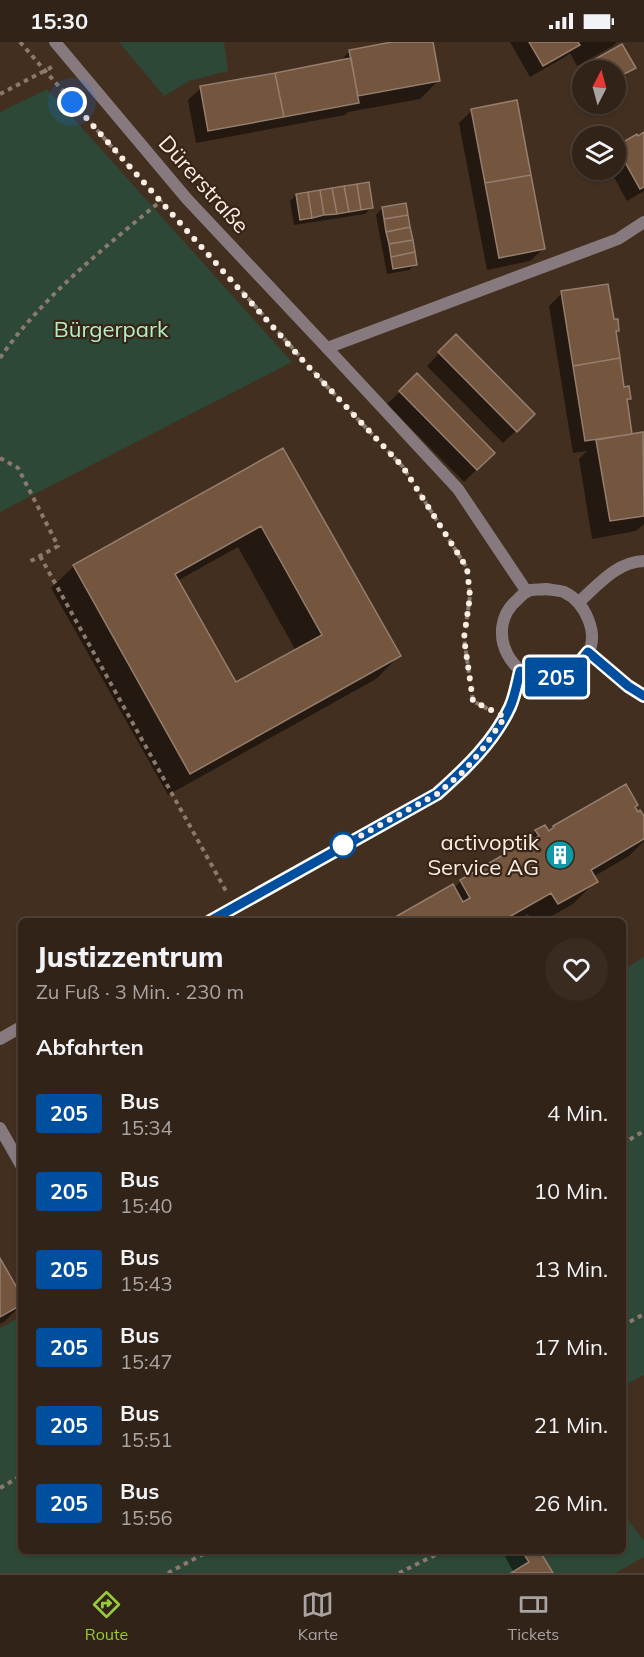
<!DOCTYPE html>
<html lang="de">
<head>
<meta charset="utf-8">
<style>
  :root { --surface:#322318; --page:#3a2b21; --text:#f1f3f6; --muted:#a8a4a2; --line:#4d4037; --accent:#97cb38 }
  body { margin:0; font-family:Mulish,sans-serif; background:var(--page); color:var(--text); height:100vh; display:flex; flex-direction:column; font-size:22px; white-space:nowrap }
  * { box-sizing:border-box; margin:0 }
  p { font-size:20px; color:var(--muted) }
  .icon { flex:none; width:33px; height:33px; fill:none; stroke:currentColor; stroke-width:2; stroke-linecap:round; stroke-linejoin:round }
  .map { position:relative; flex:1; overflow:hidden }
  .sheet { position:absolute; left:18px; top:876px; width:608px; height:636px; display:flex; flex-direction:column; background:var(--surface); border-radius:9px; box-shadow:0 2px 4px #0004,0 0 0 2px var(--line) }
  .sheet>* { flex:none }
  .badge { padding:0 12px; border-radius:4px; font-size:21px; line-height:39px }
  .needle { width:39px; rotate:6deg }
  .controls { position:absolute; left:572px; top:18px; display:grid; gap:12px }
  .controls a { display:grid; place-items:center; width:54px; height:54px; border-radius:50%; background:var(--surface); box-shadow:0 2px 4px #0004,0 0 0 2px var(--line); font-size:30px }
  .you { position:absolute; width:30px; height:30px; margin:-15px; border:4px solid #fff; border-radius:50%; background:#1a73e8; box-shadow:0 0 0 9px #1a73e833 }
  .map>.badge { position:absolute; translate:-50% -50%; box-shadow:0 0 0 3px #fff }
  h2 { padding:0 18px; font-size:22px; line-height:54px }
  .round { display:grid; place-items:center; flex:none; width:63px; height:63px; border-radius:32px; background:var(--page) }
  .headline { display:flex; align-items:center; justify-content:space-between; height:102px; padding:0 18px }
  h1 { font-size:28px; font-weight:800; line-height:45px }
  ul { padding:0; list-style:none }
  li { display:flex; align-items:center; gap:18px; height:78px; padding:0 18px }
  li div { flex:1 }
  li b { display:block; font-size:22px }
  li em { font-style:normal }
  li .badge { min-width:66px; font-weight:700; text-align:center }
  .status { display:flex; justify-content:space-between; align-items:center; height:42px; padding:0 30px; background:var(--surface); direction:ltr }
  .status svg { height:16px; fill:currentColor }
  .dock { display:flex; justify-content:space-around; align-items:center; height:84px; border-top:2px solid var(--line); background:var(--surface); font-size:16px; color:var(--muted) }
  .dock a { display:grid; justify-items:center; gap:3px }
  .dock .on { color:var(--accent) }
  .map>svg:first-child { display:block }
</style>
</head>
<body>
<div class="status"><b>15:30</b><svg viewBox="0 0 49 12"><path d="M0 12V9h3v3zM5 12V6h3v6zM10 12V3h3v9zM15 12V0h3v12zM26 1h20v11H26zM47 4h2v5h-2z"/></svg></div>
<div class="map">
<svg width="644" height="1531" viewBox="0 0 644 1531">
  <rect width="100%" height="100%" fill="#422f20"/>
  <path fill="#2d4836" d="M119,0H224L228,29L189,39L164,54Z
    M47,47L292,320L0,470V70Z
    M644,915V1333L623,1344V928Z
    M21,1275V1509H622L623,1471L644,1499V1515L615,1531H0V1286Z"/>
  <path fill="#0007" fill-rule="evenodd" d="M400,0H431L438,39L420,57L348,70L345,73L196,101L188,58L201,46L339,20L350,9Z
    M510,0H617L613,4L577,24L570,11L565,15L530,35Z
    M622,4L634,25L621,38L615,41V28H584L591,22Z
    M582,30V41L578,34Z
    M472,68L543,207L530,219L487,228L459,81Z
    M644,92V149L627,159L610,128H615V107Z
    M296,153L371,166L365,172L294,183L290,159Z
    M382,166L416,222L409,228L387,232L376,173Z
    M562,251L613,279L618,288L614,292L623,346L629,356L625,360L631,394L642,392L644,403V482L636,489L592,497L579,417L587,409L573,411L549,264Z
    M456,294L533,372L503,401L427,324Z
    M417,334L493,411L464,440L387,362Z
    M283,408L399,614L376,637L168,753L51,546L74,524ZM238,505L296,609L235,642L177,539Z
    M634,765L638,772L644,778V799L629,814L593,835L596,839L573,862L543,879H532L528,872L516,879H391L454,846L461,839L522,804L536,789L548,791Z
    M0,1219L21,1256V1263L5,1279L0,1282Z
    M502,1509H544L541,1514L551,1531H514Z"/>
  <path fill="#74553e" stroke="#957e6e" stroke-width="1.5" fill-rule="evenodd" d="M392,0H433L440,39L358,54L349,8Z
    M529,0H578L580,3L543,24Z
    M622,2L636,26L615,37V28H594L590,20Z
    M351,16L359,61L284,75L275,31Z
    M275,31L284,75L208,89L200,44Z
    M517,58L531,133L485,141L471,67Z
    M644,90V145L640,147L616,104L637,92L638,94Z
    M531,133L545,207L499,216L485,141Z
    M369,140L373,166L361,168L357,142Z
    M357,142L361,168L349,170L344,144Z
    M344,144L349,170L337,172L332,146Z
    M332,146L337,172L324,173L320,148Z
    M320,148L324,173L312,176L308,150Z
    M308,150L312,176L300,178L296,152Z
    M406,161L408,173L384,177L382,165Z
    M408,173L410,185L386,190L384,177Z
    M410,185L413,198L389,202L386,190Z
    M413,198L415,210L391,215L389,202Z
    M415,210L417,223L393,227L391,215Z
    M608,242L614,277H618L619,289H616L620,316L573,324L561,249Z
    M456,292L535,372L517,390L438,310Z
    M620,316L624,345L629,344L631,357H627L632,392L585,399L573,324Z
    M417,331L495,411L477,428L399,349Z
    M643,390L644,474L610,479L596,398Z
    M283,406L401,614L190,732L73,523ZM261,484L322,593L236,640L175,532Z
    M626,742L638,763L635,765L638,770L640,768L644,774V797L591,828L598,840L558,862L551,851L502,879H390V878L453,842L463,860L470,856L460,838L532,796L533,797L539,794L535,788L545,783L549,789L554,785L553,784Z
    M0,1216L21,1253V1263L0,1275Z
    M522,1509H546L542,1513L553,1531H511L529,1520Z"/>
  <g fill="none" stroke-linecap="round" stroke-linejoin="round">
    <path stroke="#8a796d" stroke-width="4" stroke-dasharray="4.5 4.5" stroke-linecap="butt" d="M20,0L132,128
      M0,52L52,25
      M230,236L321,338L403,425L467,526L470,554L464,596L473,659L488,667
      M0,316C42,255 105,205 162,158
      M0,416L18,426L58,504L29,520
      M40,514L226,849
      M622,1102L644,1089
      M622,1284L644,1272
      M0,1446L21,1434
      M473,1509L474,1510
      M168,1531L209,1509
      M399,1531L443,1509"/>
    <path stroke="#877a7e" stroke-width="12" d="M327,306L618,197L644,180
      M0,1086L21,1123"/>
    <path stroke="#877a7e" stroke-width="12" d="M55,0L187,157L327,306L458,447L527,550
      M546,547C551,548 558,548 564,550C585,560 600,592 587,613C580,623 570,630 558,634C513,648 482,588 517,558C520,555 524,551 527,549C532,547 540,548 546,547Z
      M579,560C598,543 616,520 644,519
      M588,610L628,644L644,654
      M211,879L437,752L464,729L482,708L505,675L511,662L520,629
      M0,997L21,985"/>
  </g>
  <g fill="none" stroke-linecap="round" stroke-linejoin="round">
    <g stroke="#fff" stroke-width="14">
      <path id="line" d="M210,879L437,752C465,727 494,700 510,665C515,654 517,641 520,629C551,642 568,637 588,610L628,644L644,654"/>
    </g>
    <use href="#line" stroke="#004f9f" stroke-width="9"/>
    <path stroke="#fbeee5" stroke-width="6" stroke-dasharray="0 10.8" d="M72,60L306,322L403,425L467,526L470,554L464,596L473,659L505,675L482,708L464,729L437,752L340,805L343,803"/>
  </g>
  <defs>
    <g id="building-disc" transform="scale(1.5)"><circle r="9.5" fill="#0f9aa8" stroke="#382517"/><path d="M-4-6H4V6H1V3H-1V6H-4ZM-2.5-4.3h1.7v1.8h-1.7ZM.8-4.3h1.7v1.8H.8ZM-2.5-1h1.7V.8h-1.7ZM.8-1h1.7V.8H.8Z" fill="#fff"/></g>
  </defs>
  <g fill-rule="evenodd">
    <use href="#building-disc" x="560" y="813"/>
  </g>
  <circle fill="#fff" stroke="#004f9f" stroke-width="3" cx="343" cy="803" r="12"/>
  <g text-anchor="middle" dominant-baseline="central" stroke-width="4.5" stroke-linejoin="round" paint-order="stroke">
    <g font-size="22" fill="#fbeee5" stroke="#382517">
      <text transform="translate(204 142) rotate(48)">Dürerstraße</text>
    </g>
    <g font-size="22" fill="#b1efc6" stroke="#382517">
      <text x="111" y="287">Bürgerpark</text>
    </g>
    <g font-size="22" fill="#fbeee5" stroke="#382517" text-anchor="end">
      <text x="539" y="800">activoptik<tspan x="539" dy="25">Service AG</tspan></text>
    </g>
  </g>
</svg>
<div class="controls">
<a><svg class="needle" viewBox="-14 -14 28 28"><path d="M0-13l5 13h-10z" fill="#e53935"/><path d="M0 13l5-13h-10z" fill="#a8a4a2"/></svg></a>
<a><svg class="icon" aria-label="layers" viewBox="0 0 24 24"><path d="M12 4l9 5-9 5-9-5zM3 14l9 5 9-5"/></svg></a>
</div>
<div class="you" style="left:72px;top:60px"></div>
<b class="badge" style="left:556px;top:635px;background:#004f9f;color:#fff">205</b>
<section class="sheet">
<div class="headline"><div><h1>Justizzentrum</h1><p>Zu Fuß · 3 Min. · 230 m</p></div><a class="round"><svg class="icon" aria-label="heart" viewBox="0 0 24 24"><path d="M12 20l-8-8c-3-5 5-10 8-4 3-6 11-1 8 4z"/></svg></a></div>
<h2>Abfahrten</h2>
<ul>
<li><span class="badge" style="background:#004f9f;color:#fff">205</span><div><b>Bus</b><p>15:34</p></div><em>4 Min.</em></li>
<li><span class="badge" style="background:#004f9f;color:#fff">205</span><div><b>Bus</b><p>15:40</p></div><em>10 Min.</em></li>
<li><span class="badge" style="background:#004f9f;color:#fff">205</span><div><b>Bus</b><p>15:43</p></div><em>13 Min.</em></li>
<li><span class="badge" style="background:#004f9f;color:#fff">205</span><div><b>Bus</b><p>15:47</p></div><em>17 Min.</em></li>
<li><span class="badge" style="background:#004f9f;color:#fff">205</span><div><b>Bus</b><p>15:51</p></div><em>21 Min.</em></li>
<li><span class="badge" style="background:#004f9f;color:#fff">205</span><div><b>Bus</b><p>15:56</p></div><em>26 Min.</em></li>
</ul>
</section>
</div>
<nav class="dock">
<a class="on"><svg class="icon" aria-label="directions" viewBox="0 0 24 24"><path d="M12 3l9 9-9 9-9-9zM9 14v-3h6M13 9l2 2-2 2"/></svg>Route</a>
<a><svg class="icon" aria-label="map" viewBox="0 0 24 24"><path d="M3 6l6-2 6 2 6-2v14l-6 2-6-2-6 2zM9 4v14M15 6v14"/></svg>Karte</a>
<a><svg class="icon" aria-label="tickets" viewBox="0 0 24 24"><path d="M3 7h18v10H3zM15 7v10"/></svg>Tickets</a>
</nav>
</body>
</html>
